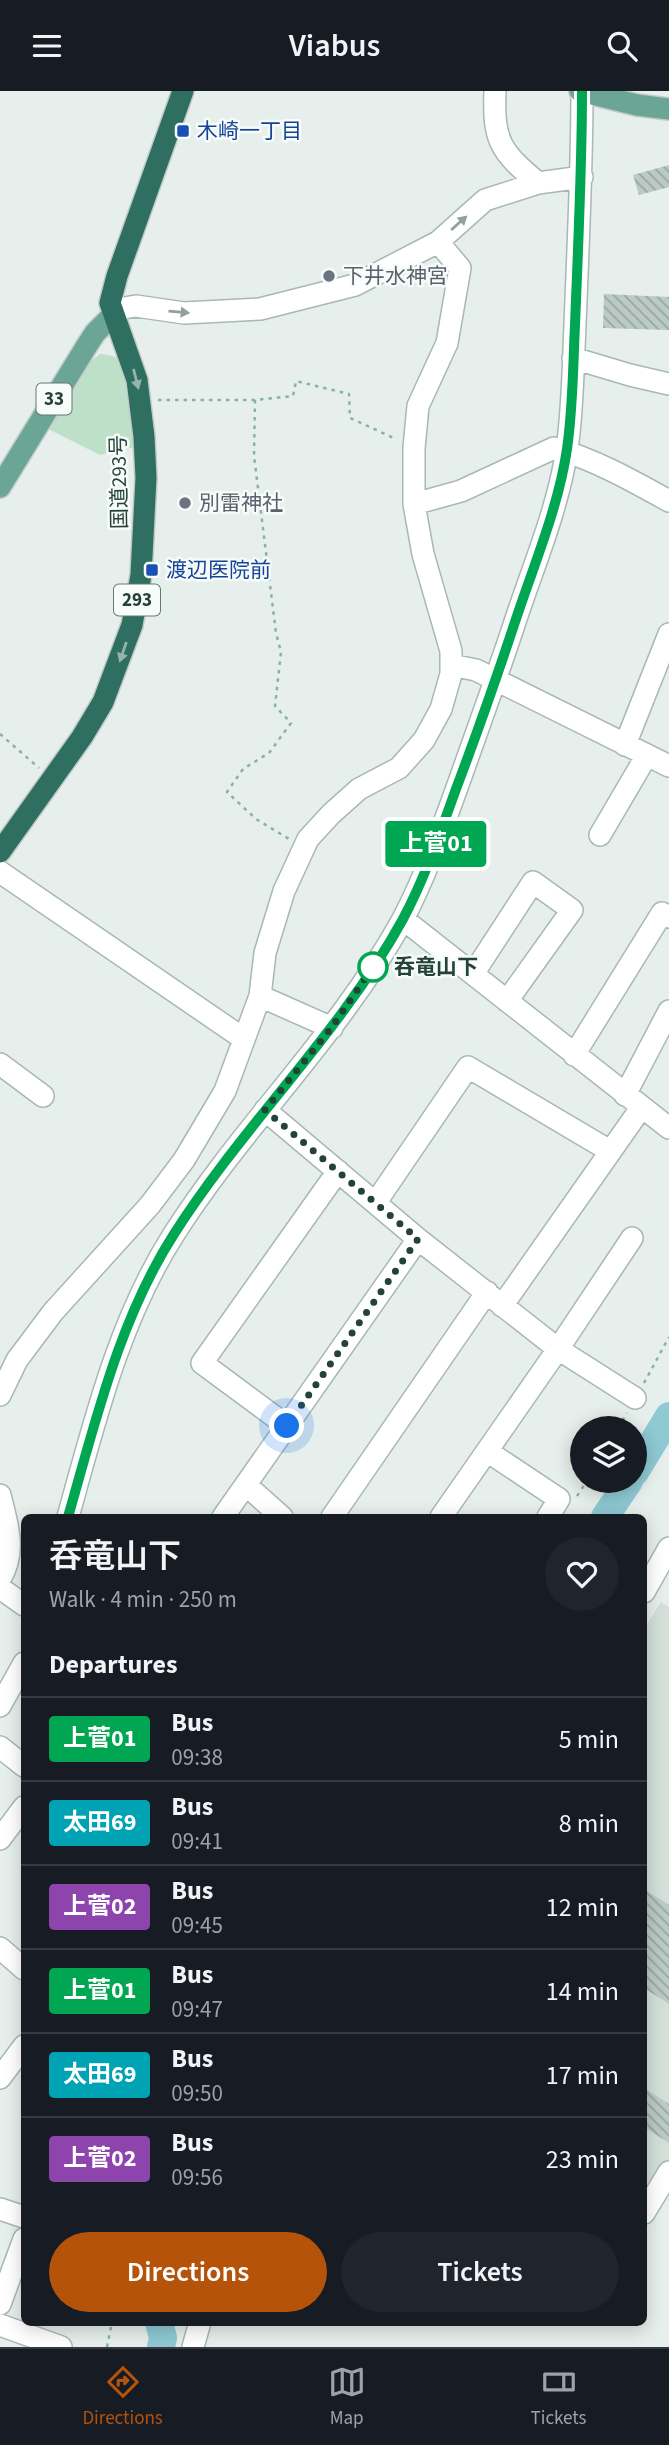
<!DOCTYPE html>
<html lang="en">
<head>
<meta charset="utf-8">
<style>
  :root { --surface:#171b24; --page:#20242c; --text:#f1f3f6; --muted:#9ea1a6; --line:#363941; --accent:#b45309 }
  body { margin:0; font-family:"Source Sans 3","Noto Sans JP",sans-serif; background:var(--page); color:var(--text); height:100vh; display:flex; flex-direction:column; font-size:26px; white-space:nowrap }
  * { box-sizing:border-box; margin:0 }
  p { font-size:23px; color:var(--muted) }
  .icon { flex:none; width:38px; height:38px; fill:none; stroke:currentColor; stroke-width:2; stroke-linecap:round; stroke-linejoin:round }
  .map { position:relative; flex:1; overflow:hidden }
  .panel { position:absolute; left:21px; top:1423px; width:626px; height:812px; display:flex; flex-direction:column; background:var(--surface); border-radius:10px; box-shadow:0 4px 18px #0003 }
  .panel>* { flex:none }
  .badge { padding:0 14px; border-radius:5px; font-size:24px; line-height:46px }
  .tools { position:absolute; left:570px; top:1325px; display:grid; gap:14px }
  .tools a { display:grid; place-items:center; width:77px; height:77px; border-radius:50%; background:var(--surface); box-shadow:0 4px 18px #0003; font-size:35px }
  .you { position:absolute; width:35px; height:35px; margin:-18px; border:5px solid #fff; border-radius:50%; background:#1a73e8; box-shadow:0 0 0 10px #1a73e833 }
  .map>.badge { position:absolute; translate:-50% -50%; box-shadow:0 0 0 4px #fff }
  h2 { padding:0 28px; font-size:26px; line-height:63px }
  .round { display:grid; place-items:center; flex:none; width:74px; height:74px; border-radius:37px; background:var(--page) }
  .head { display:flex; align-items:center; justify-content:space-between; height:119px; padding:0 28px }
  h1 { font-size:33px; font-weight:600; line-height:52px }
  .button { display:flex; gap:14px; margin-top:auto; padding:14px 28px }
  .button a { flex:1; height:80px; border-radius:42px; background:var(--accent); color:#fff; font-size:28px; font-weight:600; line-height:80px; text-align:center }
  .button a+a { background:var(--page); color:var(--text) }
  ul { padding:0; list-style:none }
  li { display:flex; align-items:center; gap:21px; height:84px; padding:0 28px; border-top:2px solid var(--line) }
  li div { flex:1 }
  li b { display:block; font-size:26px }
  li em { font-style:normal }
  li .badge { min-width:77px; font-weight:700; text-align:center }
  header { display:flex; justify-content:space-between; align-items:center; height:91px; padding:0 28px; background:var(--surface); font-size:32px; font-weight:600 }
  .tab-bar { display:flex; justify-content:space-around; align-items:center; height:98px; border-top:2px solid var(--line); background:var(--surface); font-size:19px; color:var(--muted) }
  .tab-bar a { display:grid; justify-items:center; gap:4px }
  .tab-bar .on { color:var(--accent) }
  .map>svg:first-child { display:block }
</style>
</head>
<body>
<header><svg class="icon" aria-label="menu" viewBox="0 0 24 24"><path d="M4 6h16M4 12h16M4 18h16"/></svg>Viabus<svg class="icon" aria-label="search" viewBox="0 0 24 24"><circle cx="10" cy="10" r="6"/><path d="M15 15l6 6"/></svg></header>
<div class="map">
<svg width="669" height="2256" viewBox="0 0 669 2256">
  <defs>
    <pattern id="building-back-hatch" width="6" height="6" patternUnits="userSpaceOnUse" patternTransform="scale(1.75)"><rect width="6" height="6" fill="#bbcac4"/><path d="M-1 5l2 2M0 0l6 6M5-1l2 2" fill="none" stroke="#98a6a0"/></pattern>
  </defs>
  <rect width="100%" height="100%" fill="#e6efeb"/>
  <path fill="#d4dfda" d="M661,1511L669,1516V2070L644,2109V1538Z"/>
  <path fill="#bfe0c8" d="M100,263C108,264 115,264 120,270C131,283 133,338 135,356L100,364L48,338L87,273Z"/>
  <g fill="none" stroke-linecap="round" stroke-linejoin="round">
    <path stroke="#8ec9d4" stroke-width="28" d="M635,1381L669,1325
      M605,1426L629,1390
      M159,2231L163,2247L161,2256"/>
  </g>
  <path fill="url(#building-back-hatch)" d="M669,74V96L639,104L633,84Z
    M604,203L669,206V239L603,237Z
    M644,1798L669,1814V1913L644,1897Z
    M644,1997L669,2013V2052L644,2036Z"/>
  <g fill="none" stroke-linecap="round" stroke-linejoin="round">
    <g stroke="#a8b8b2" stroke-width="24">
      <path id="minor" d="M495,0C493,50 500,60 538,92
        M113,224L124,217L136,215L184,222L260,218L355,194L438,151L485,109L538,92L582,86
        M573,267L630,284L669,293
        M414,413L461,400L554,357C594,368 633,390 669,410
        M451,574L476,579L669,675
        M625,654L669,543
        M600,744L647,664
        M0,781L244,948
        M403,828L669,1037
        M473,883L533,791L572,819L507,910
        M260,905L332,937
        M574,964L662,822L669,826
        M0,973L43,1005
        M625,1004L669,920
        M265,1019L418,1148L558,1258L635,1307
        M376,1111L468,976L610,1060
        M502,1215L641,1017
        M0,1304L17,1269L53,1221L150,1114L184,1069L225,1000L260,905L265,862L284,800L308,748L331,723L359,698L399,677L424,649L441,618L451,583V560L423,463L414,413V357L418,315L447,252L460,177L438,151
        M287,1335L202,1272L338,1080
        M487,1360L559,1408L548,1426
        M246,1394L282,1426
        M0,1404C7,1433 17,1460 0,1488
        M68,1426C95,1329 119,1229 174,1143C244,1033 340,943 403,828C426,784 442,738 459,691C477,640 496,588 513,537C532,478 558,419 567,358C573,317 573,275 575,234C578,156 582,78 582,0
        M223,1426L418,1148
        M332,1426L487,1201
        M441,1426L558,1258L632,1147
        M0,1497L24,1514
        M644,1501L669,1457
        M0,1615L24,1572
        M0,1656L24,1675
        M0,1748L24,1716
        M0,1857L24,1878
        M0,1987L24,1955
        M0,2118L24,2126
        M644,2122L669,2081
        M0,2213L24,2148
        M0,2234L61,2256
        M193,2256L200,2231"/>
    </g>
    <g stroke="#c2cac8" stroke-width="24">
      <path id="major" d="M580,0L637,14L669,18
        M0,396L86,256L95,242L113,224"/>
    </g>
    <g stroke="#c2cac8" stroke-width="24">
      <path id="highway" d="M0,761L82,646L103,611L132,534L141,484L146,387L144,346L137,289L110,212L117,185L183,0"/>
    </g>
    <path stroke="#86b3a5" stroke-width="2.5" stroke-dasharray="3.5 5" stroke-linecap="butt" d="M158,309H255L293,305L296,290L349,303L350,327L396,348
      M255,309L254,365L276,542L281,561L275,615L291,632L269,662L243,678L227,701L256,728L289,748
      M0,643L39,677
      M644,1292L669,1246
      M618,1337L627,1322
      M577,1405L587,1390
      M107,2256L112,2231"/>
    <use href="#minor" stroke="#fff" stroke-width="21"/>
    <use href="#major" stroke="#6aa596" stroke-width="21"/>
    <use href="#highway" stroke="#2f6f62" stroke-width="21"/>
  </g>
  <defs><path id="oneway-solid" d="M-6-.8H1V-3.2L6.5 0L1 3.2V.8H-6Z" transform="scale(1.75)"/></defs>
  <g fill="#92a09c">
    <use href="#oneway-solid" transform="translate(459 132) rotate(-42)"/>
    <use href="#oneway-solid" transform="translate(179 221) rotate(5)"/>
  </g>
  <g fill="#93b5ae">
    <use href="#oneway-solid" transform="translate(136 288) rotate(76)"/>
    <use href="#oneway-solid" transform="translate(123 561) rotate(109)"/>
  </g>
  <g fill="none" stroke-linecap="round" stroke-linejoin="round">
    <g stroke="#fff" stroke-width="16">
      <path id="line" d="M68,1426C96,1329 119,1229 174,1143C244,1033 340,943 403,828C425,787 440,742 456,698C476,645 495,591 513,537C532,478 558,419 567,358C573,317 573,275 575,234C578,156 582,78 582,0"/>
    </g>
    <use href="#line" stroke="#00a651" stroke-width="10"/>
    <path stroke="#24423a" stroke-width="7" stroke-dasharray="0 12.6" d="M287,1335L418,1148L265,1019L332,936L373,876"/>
  </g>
  <g fill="#1a4fb4" stroke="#f7fbf9" stroke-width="2.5">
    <rect x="176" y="33" width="14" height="14" rx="3.5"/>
    <rect x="145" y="472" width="14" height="14" rx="3.5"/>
  </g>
  <g fill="#6b7280" stroke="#f7fbf9" stroke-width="2.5">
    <circle cx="329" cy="185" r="7"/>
    <circle cx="185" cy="412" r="7"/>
  </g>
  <circle fill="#fff" stroke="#00a651" stroke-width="3.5" cx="373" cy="876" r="14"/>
  <g text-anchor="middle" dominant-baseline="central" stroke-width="5" stroke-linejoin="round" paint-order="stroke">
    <g fill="#f7fbf9" stroke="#637a73" stroke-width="2">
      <rect x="36.5" y="292.5" width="35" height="31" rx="5"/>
      <rect x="114" y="493.5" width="46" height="31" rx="5"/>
    </g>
    <g font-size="19" font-weight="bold" fill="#24423a">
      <text x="54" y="308">33</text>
      <text x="137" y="509">293</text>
    </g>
    <g font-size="21" fill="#164399" stroke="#f7fbf9" text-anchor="start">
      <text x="197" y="40">木崎一丁目</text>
      <text x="166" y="479">渡辺医院前</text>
    </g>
    <g font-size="21" fill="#5b616d" stroke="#f7fbf9" text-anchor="start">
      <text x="343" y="185">下井水神宮</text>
      <text x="199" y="412">別雷神社</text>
    </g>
    <g font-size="21" fill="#24423a" stroke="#f7fbf9">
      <text transform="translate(119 391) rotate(-91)">国道293号</text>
    </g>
    <g font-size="21" font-weight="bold" fill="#24423a" stroke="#f7fbf9" text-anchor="start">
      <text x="394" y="876">呑竜山下</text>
    </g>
  </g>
</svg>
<div class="tools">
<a><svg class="icon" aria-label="layers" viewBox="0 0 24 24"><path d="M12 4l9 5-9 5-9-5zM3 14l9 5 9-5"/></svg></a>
</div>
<div class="you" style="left:287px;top:1335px"></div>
<b class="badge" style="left:436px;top:753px;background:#00a651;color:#fff">上菅01</b>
<section class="panel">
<div class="head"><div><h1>呑竜山下</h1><p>Walk · 4 min · 250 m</p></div><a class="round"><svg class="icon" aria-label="heart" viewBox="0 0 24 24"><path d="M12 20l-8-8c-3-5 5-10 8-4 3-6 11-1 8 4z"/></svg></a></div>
<h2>Departures</h2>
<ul>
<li><span class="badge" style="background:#00a651;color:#fff">上菅01</span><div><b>Bus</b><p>09:38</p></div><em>5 min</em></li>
<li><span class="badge" style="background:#00a3b4;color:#fff">太田69</span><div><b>Bus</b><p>09:41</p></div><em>8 min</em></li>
<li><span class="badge" style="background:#8e44ad;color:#fff">上菅02</span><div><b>Bus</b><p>09:45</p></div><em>12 min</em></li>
<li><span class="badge" style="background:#00a651;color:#fff">上菅01</span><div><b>Bus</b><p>09:47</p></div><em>14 min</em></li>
<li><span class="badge" style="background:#00a3b4;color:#fff">太田69</span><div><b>Bus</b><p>09:50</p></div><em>17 min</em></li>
<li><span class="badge" style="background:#8e44ad;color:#fff">上菅02</span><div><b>Bus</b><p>09:56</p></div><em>23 min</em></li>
</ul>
<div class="button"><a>Directions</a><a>Tickets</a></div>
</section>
</div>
<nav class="tab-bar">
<a class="on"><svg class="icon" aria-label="directions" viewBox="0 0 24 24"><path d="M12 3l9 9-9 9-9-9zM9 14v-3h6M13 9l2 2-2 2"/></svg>Directions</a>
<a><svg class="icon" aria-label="map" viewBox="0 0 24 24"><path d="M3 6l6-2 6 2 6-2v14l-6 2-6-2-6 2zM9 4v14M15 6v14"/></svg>Map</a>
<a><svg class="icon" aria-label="tickets" viewBox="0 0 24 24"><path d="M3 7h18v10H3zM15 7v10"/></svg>Tickets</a>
</nav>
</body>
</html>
